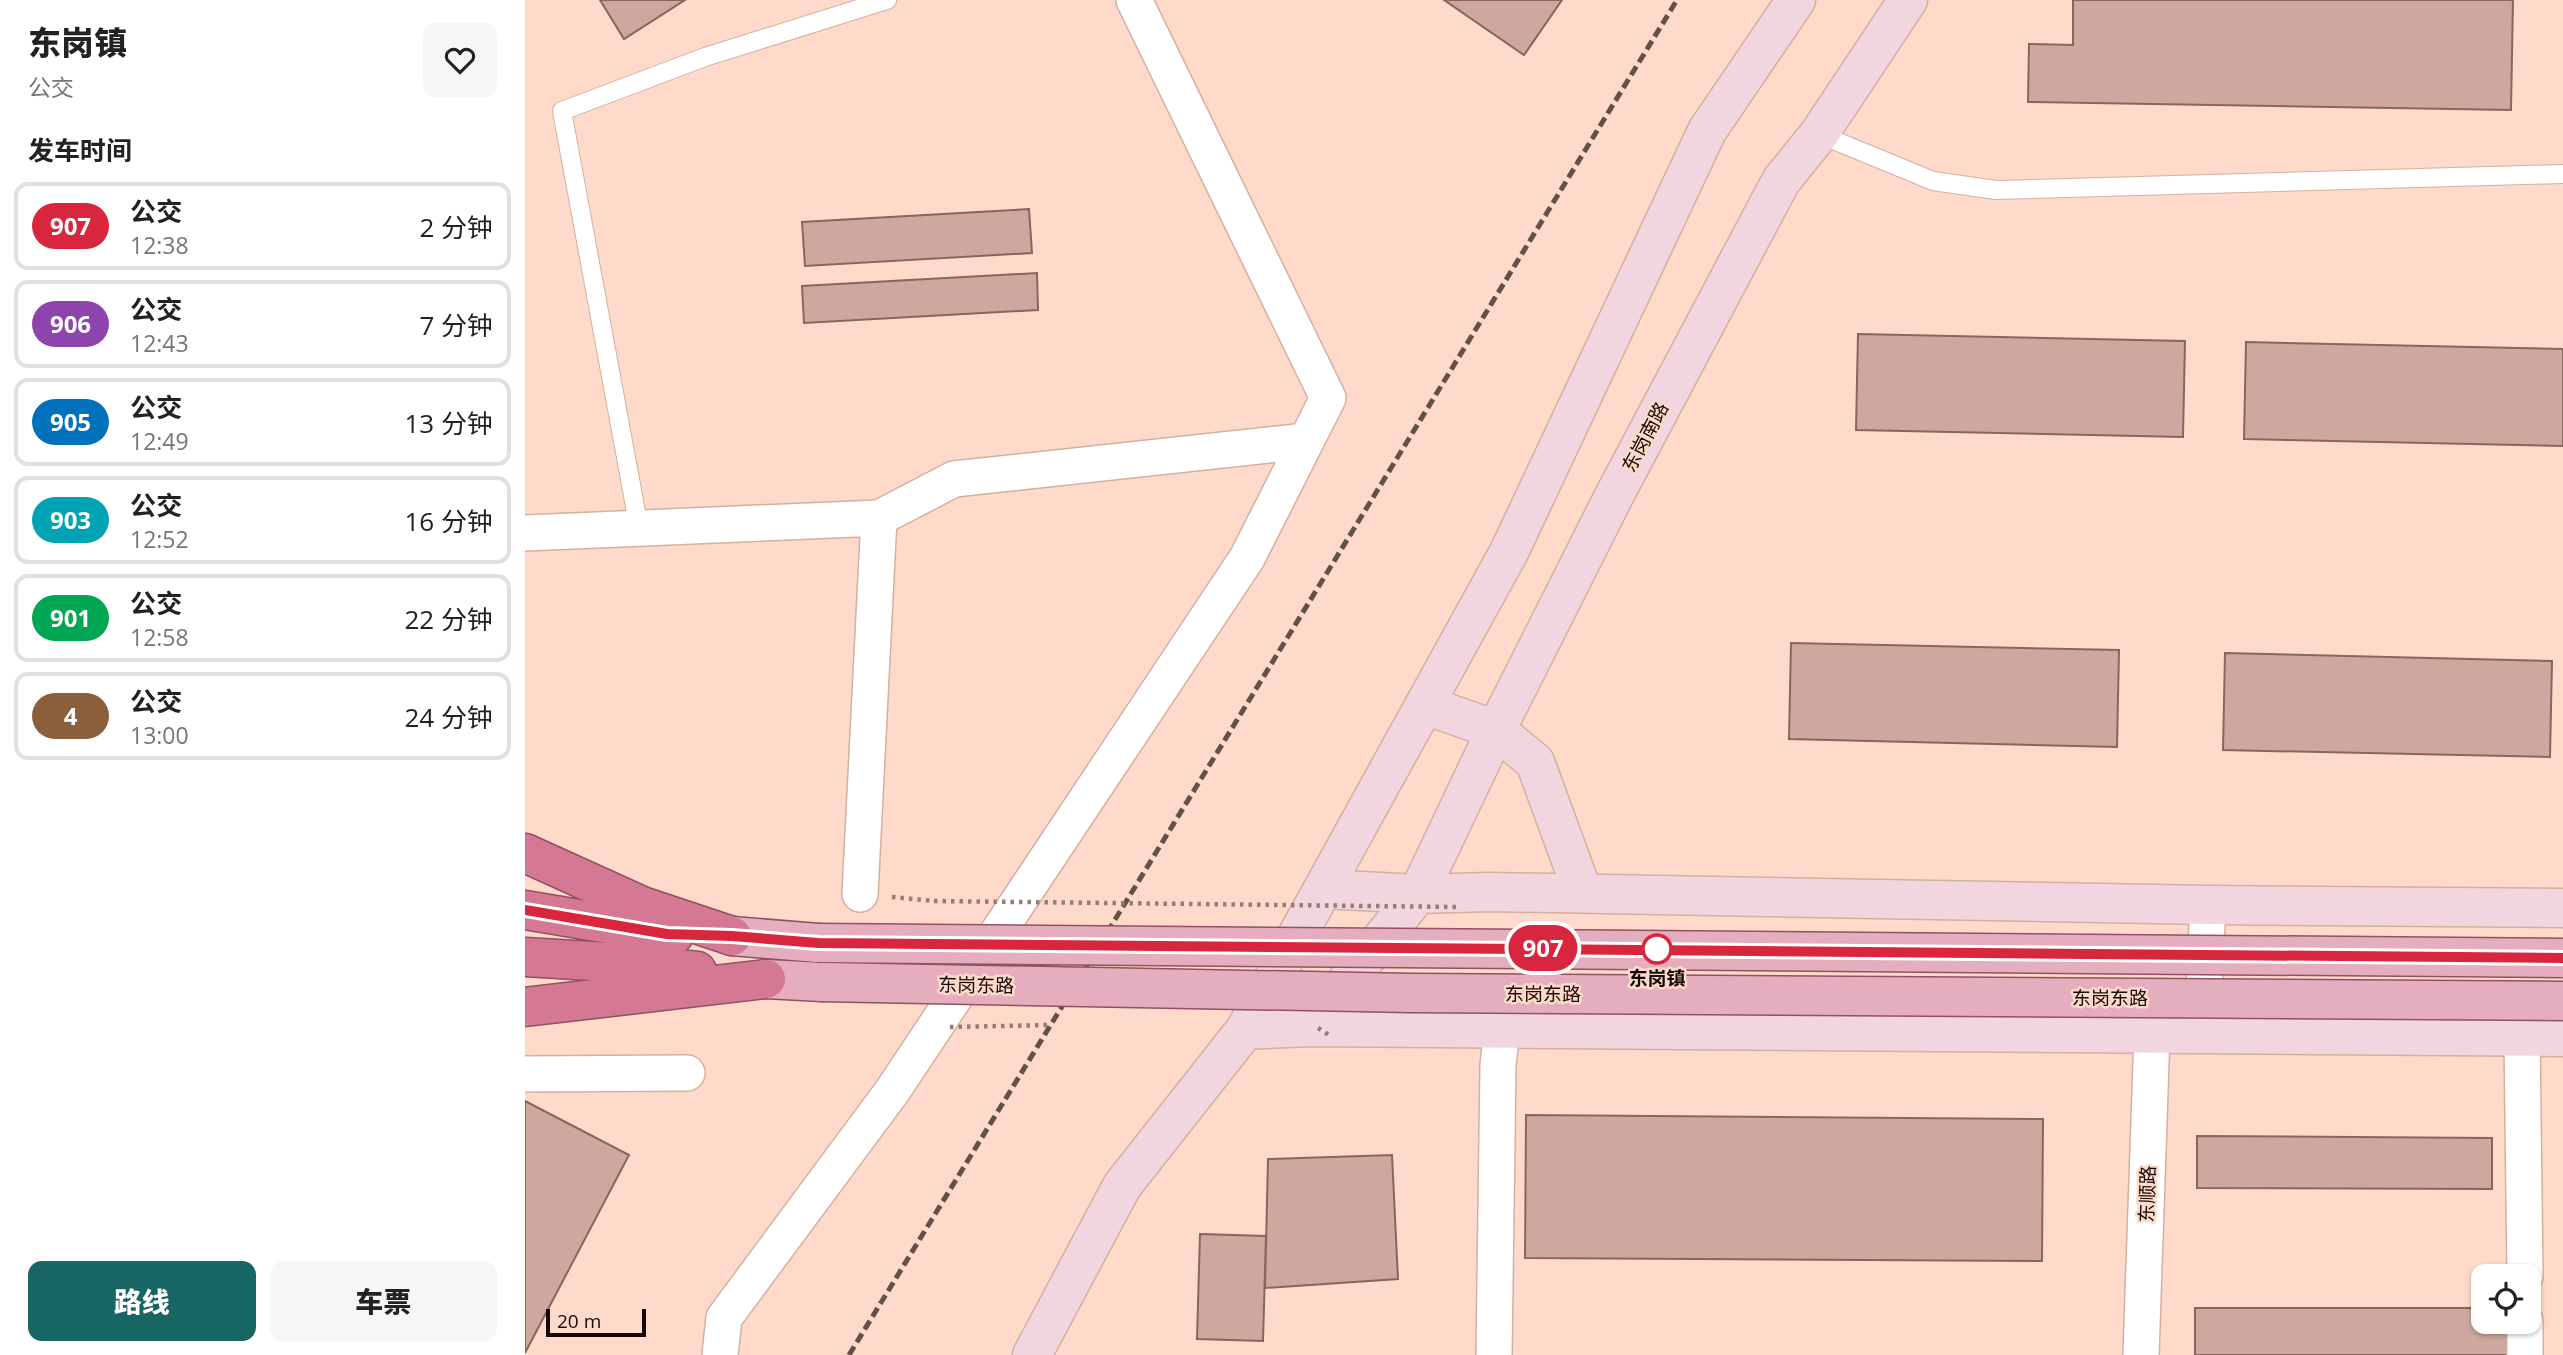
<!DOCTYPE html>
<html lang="zh">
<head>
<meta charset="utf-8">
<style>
  :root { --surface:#fff; --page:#f6f6f6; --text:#222; --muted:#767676; --line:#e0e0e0; --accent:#186663 }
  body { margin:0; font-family:"Open Sans","Noto Sans SC",sans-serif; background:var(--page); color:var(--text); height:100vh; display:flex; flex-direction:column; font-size:26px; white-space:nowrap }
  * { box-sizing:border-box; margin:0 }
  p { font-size:23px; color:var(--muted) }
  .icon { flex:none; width:38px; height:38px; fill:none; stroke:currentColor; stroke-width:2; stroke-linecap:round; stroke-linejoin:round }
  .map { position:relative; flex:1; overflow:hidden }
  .side { display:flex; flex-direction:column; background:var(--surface); width:525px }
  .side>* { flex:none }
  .badge { padding:0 14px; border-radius:23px; font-size:24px; line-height:46px }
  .controls { position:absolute; left:1946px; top:1264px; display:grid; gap:14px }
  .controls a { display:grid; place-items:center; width:70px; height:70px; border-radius:14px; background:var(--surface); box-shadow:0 2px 5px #0004; font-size:35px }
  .scale { position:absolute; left:21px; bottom:18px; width:100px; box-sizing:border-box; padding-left:7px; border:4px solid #140905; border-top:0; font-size:19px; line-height:24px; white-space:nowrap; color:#140905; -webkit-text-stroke:5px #ffdaca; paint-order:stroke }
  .map>.badge { position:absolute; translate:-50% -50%; box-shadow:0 0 0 4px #fff }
  h2 { padding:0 28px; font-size:26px; line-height:63px }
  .round { display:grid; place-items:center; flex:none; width:74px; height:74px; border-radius:14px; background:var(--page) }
  .overview { display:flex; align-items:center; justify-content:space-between; height:119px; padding:0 28px }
  h1 { font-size:33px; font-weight:800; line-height:52px }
  .action { display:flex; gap:14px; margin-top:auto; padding:14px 28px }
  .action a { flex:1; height:80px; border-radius:14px; background:var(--accent); color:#fff; font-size:28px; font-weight:800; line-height:80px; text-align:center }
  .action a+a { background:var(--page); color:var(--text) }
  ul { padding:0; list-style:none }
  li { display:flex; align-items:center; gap:21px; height:88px; margin:0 14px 10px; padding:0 14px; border:4px solid var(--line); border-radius:14px }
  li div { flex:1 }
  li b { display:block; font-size:26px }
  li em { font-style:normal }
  li .badge { min-width:77px; font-weight:700; text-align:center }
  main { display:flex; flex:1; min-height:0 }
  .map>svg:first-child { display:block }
</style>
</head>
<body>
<main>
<section class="side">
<div class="overview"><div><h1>东岗镇</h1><p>公交</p></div><a class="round"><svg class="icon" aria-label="heart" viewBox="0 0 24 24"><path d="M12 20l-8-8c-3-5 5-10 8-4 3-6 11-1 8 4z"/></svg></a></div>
<h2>发车时间</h2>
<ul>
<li><span class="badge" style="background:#d7263d;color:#fff">907</span><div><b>公交</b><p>12:38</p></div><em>2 分钟</em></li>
<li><span class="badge" style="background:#8e44ad;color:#fff">906</span><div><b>公交</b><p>12:43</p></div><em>7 分钟</em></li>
<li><span class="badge" style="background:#0072bc;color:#fff">905</span><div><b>公交</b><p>12:49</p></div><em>13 分钟</em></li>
<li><span class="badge" style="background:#00a3b4;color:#fff">903</span><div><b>公交</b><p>12:52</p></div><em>16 分钟</em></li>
<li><span class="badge" style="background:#00a651;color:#fff">901</span><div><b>公交</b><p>12:58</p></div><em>22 分钟</em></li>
<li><span class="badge" style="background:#8b5e3c;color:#fff">4</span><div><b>公交</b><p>13:00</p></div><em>24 分钟</em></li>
</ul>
<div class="action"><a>路线</a><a>车票</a></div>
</section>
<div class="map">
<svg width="2038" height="1355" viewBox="0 0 2038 1355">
  <rect width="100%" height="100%" fill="#ffdaca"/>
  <path fill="#cea89f" stroke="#88655d" stroke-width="2" d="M75,0H160L99,39Z
    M919,0H1037L999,55Z
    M1548,0H1988L1986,110L1503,102L1504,44L1548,45Z
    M504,209L507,253L280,266L277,222Z
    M512,273L513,310L279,323L277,286Z
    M1333,334L1660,341L1658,437L1331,430Z
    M1721,342L2038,349V446L1719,439Z
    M1266,643L1594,650L1592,747L1264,739Z
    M1700,653L2027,661L2025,757L1698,750Z
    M0,1101L104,1155L0,1353Z
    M1001,1115L1518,1119L1517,1261L1000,1258Z
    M1672,1136L1967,1138V1189L1672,1188Z
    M867,1155L873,1279L740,1288L743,1159Z
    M675,1234L741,1236L738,1341L672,1339Z
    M1670,1308H1958V1321H1995V1355H1670Z"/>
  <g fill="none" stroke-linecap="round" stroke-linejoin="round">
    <g stroke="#d3b0a0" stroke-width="20">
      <path id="lane" d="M1294,134L1408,181L1471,190L2038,174
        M114,528L37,111L180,57L362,0"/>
    </g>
    <g stroke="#d3b0a0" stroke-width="38">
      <path id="street" d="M0,533L354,518L429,479L781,441
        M335,894L354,518
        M1677,1027L1683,905
        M1997,1037L2000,1276
        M0,1074L162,1073
        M2000,1321V1355
        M195,1355L199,1318L368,1090L722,558L803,398L609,0
        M969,1355L973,1065L977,1029
        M1616,1355L1627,1033"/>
    </g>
    <g stroke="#d3b0a0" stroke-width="41">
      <path id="secondary" d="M900,705L971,730L1010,762L1058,893
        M799,889L893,894L965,892L1683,905L2038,908
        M797,1012L893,894L971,730L1090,494L1256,181L1294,134L1383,0
        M720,1030L784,1027L2038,1037
        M507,1355L597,1186L720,1030L984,552L1182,131L1271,0"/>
    </g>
    <g stroke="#915161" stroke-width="41">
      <path id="primary" d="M207,936L293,943
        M241,979L297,982"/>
    </g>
    <g stroke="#915161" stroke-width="41">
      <path id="highway" d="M0,853L117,906L207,936
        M0,910L149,935
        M0,957L99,963L172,971
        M0,1007L241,979"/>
    </g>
    <path stroke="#977d72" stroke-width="4.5" stroke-dasharray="3.5 5" stroke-linecap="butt" d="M367,897L409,901"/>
    <use href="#lane" stroke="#fff" stroke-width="18"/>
    <use href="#street" stroke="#fff" stroke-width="35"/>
    <use href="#secondary" stroke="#f2d6df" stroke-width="38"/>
    <use href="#primary" stroke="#e5aebe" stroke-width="38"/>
    <use href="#highway" stroke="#d47893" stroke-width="38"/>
    <path stroke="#645048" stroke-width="5" stroke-dasharray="10 5" stroke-linecap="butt" d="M324,1355L1152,0"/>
    <g stroke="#915161" stroke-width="41" stroke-linecap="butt">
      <path id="primary-bridge" d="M293,943L2038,958
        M297,982L886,993L2038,1001"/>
    </g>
    <path stroke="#977d72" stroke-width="4.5" stroke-dasharray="3.5 5" stroke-linecap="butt" d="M409,901L932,907
      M425,1027L524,1025
      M793,1028L804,1035"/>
    <use href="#primary-bridge" stroke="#e5aebe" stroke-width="38"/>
  </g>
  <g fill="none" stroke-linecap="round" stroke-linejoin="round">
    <g stroke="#fff" stroke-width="16">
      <path id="line" d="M0,910L142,934L207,936L293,943L2038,958"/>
    </g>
    <use href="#line" stroke="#d7263d" stroke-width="10"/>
  </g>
  <circle fill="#fff" stroke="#d7263d" stroke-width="3.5" cx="1132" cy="949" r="14"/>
  <g text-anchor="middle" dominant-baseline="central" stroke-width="5" stroke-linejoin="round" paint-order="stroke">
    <g font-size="19" fill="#140905" stroke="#ffdaca">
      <text transform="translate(1120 437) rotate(-62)">东岗南路</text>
      <text transform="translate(451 985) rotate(1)">东岗东路</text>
      <text x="1018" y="994">东岗东路</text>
      <text x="1585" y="998">东岗东路</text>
      <text transform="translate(1622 1194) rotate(-88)">东顺路</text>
    </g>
    <g font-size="19" font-weight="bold" fill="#140905" stroke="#ffdaca">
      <text x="1132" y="978">东岗镇</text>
    </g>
  </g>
</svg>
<div class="controls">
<a><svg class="icon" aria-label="locate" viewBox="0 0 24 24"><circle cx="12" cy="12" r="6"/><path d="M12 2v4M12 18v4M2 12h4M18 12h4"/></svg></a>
</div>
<div class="scale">20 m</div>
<b class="badge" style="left:1018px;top:948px;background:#d7263d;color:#fff">907</b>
</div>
</main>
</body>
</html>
